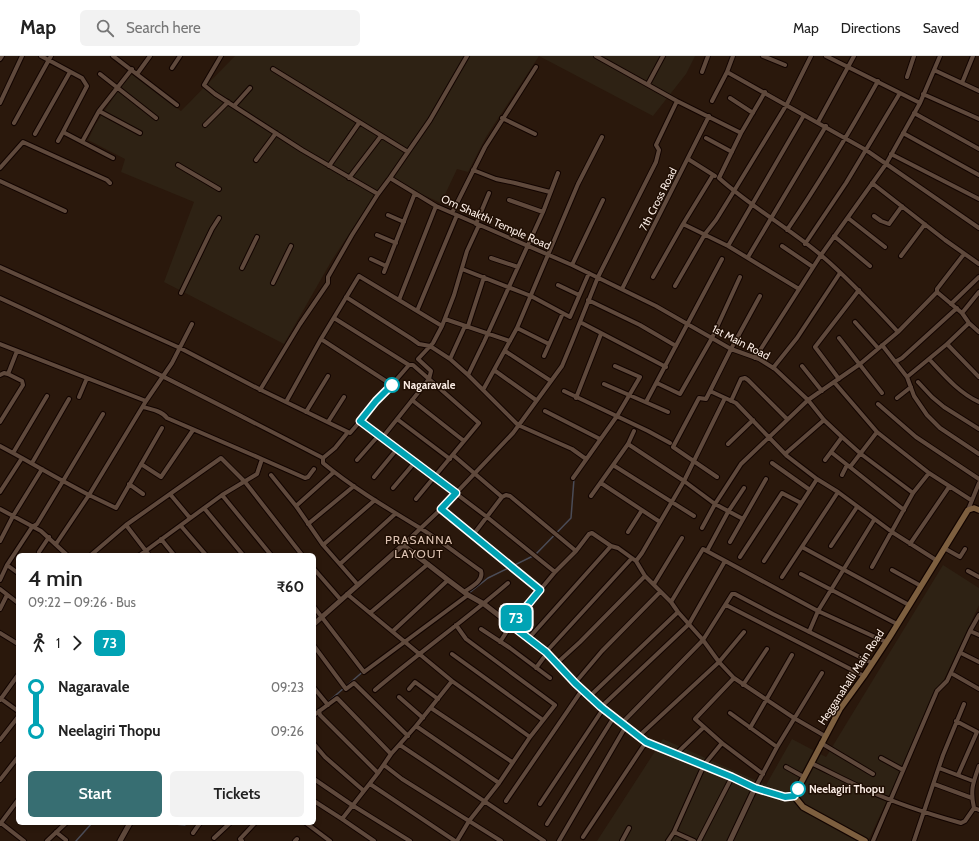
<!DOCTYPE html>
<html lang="en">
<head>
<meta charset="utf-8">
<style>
  :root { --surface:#fff; --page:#f2f2f2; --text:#222; --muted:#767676; --line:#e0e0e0; --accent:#376e72 }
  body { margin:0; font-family:Cabin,sans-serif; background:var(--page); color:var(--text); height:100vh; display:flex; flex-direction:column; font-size:15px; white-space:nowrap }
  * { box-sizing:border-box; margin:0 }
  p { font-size:13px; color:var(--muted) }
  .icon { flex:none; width:22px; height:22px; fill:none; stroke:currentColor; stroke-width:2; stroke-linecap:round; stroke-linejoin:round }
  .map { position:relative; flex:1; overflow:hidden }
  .side { position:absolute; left:16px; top:497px; width:300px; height:272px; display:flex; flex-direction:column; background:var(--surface); border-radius:6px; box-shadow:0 2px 6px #0003 }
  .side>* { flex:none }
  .badge { padding:0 8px; border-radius:6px; font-size:14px; line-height:26px }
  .map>.badge { position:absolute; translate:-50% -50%; box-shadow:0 0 0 2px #fff }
  .legs { display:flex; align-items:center; gap:6px; height:44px; padding:0 12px; font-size:13px }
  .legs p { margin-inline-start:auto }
  .head { display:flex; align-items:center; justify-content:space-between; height:68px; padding:0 12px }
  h1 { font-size:22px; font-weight:600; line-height:30px }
  .primary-button { display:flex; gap:8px; margin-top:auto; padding:8px 12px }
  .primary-button a { flex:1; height:46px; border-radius:6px; background:var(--accent); color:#fff; font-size:16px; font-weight:600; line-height:46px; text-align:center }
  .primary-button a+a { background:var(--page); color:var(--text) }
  ul { padding:0 12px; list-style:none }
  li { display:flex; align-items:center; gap:14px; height:44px; font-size:15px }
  li i { display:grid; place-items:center; width:6px; height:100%; margin:0 5px; background:currentColor }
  li i::after { content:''; width:10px; height:10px; margin:-5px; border:3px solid; border-radius:50%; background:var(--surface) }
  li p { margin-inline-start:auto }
  li:first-child i { background:linear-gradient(#0000 50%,currentColor 0) }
  li:last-child i { background:linear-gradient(currentColor 50%,#0000 0) }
  header { display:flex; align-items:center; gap:24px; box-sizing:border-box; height:56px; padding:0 20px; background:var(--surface); border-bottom:1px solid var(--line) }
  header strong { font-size:19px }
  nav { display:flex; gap:22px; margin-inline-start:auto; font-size:14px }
  .search { width:280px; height:36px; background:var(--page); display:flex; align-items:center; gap:10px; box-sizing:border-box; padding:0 14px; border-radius:6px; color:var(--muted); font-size:15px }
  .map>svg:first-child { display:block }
</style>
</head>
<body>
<header>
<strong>Map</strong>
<div class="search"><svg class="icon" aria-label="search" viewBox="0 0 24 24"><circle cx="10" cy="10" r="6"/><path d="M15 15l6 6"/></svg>Search here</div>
<nav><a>Map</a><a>Directions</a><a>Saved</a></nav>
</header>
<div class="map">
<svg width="979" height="785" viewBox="0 0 979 785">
  <rect width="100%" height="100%" fill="#2a180c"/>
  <path fill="#2e2214" d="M235,0H695L686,18L653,60L539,0L486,81L468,116L457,113L441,147L386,122L332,204L284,288L164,226L194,146L121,116L125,103L88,84L95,69L130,17L181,55Z
    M943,509L979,532V549L868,785H597L663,683L766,729L792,683L826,701Z"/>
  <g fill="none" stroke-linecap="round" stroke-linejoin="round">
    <path stroke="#4b4c57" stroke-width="1.5" d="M536,498L571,462L574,423
      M469,537L488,522L533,500
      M322,651L373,607
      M165,767L185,769L186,767
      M76,785L92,767"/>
    <g stroke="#120400" stroke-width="6">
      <path id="minor" d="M41,0L82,22L87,30L63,76L113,102
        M113,0L177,49
        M221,0L204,29L215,38L302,94L378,138
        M596,0L677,45L741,77
        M763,0L785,9
        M826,0L920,47
        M0,3L2,0
        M172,12L180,0
        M273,13L408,96
        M934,14L979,35
        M702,16L708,0
        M727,16L866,94L979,172
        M100,18L156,62
        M137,18L150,0
        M907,21L914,0
        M962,27L973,0
        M648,28L663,0
        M765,36L741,77L719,122C751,151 789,172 822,200C849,223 874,250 898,276
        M923,38L979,63
        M730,42L753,57
        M712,45L727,16L733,0
        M0,47L22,0
        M234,50L250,32
        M99,55L140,77
        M914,57L979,93
        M502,62L535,78
        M818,66L854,0
        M14,67L51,0
        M205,69L228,46
        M903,77L979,119
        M35,78L70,16
        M706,82L732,96
        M58,85L63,76
        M82,86L99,55L132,13
        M891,98L979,143
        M688,103L715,120
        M256,104L276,77
        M178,109L219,133
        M329,110L359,67
        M0,112L23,86L107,124L110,127
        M473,114L496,123L515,127L550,136
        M558,117L543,156L484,286L468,319L518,369L572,393L586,403
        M349,122L381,80
        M390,122L436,150L572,209L656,250L731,293L759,303L775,313L808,344L824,364L842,381L861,398L913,437
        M0,125L65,155
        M872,127L945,184L979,208
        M509,144L543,156
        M452,157L485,91L536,11
        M388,159L404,166
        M874,160L881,165L889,168L902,150
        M848,162L885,191
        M476,168L489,137
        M683,168L728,190L799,233
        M787,174C820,126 849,77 878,25
        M377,179L396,187
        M834,180L870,210
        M805,188L846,127L900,37
        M728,190L804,59
        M782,190L813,211
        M901,200L925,168
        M748,201L826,70
        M491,202L518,211
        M371,203L386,210
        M572,209L603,144
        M0,211L180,292L261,334L350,377L409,309L334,262
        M242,212L257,181
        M462,213L531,240L570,261L589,217
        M384,216L415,137
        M653,221L683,168L713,119
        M273,227L291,190
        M558,229L579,239
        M675,230L705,178L716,164L734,135L787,48L811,0
        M622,233L709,60
        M937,236L962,257L969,267L979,276
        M181,237L212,173L219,162
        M760,240L731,293L710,335L736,347L787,400L817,423L838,436L892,476L936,504
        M346,241L412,283L419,288L430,290L450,303L465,270
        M0,242C109,292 216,347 323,402
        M399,244L436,150
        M588,244L640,269L676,290
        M951,248L979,221
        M417,255L457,159
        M962,257L979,236
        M445,263L510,285
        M580,266L666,311
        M855,266L878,292
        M468,270L484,221
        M517,272L549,288
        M839,282L882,337
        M321,283L392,329
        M0,288L146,345
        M947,288L979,321
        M882,289L907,321L914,340L927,359L940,372L979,398
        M505,295L551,325
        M544,300L563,257
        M755,302L821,199L886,108L920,47L940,0
        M450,303L468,319
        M929,303C944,319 959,337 979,346
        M895,306L902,302L957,252
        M409,309H413L479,367L416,443
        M802,310L822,335
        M773,312L797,282L840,217
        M0,319L4,317L8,318L17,295
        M907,321L947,288L969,267
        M839,323L815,291L859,234
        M834,326L877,376L929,417L971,444
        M918,326L932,341L944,351L979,373
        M657,327L680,338L712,282L740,221
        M604,328L668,356
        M260,334L300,268L328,227V221L352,179L378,138L390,122L430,64L467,0
        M483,334L494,314
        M564,335L648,375L670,387
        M710,335L706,343L699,342L673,391L717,421
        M79,341L87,322
        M576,342L601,278
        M897,342L911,331
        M412,344L464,385
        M536,344L494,314L517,272L578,128L602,81
        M731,345L741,323L745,322L748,324L787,363
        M286,346L321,283L359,220L442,270
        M646,346L722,203
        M878,348L916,381L979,423
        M545,355L600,383
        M306,356L328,320
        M103,358L63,425L89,439L146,345L172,307L192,268
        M397,363L450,403
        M360,365L487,461L555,516
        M0,366L23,329L22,325L8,318
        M328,366L344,341
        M348,376L335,392L323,402V407C353,432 387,452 420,472C441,485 461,501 481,515C484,525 471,531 464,536
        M842,381L831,396L904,454
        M382,382L429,323L431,315L418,303L433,287L442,270L454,239L467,195L479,169
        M628,388L684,425L715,448L743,463
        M728,388L753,364
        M0,390C21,401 41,413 63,425L37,468L32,471L7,509L0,524
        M13,397L47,340
        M785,398L824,364
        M453,399L502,441L506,439L510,440L576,495
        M262,403L305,422L308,421L314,413
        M357,404L379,379
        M825,404L831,396
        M32,407L69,343
        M772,407L810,434
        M141,408L161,421L193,374
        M613,409L694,460
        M850,411L877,376
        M334,416L296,450L323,489L358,529
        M271,419L296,450
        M842,419L847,409
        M374,421L397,393
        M573,422L617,360L640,321L615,310
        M601,427L660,466
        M129,428L143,438
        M393,432L415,406
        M0,436L22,402
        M170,438L190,462
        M222,439L271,499
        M591,440L628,388L634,375
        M204,452L243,499
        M0,453L41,475L67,499
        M441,453L540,534
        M968,454L979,427
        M308,468L354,430
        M181,470L206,499
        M702,472L715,448L741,408L808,344L860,308L898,276L937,236V233L964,198
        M628,476L642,454
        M473,479L502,441
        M161,483L174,499
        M0,485L13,460L42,413
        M730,486L766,423
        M56,488L89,439L116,452L162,372
        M910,488L949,431
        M323,489L375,444
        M403,489L441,453L513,377L562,310L572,286L598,221L656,106L659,94L656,89L677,45
        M831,490L857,451
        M802,491L909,549
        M944,492L960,501L965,493
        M707,495L728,456L744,432
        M39,496L49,481
        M91,499L126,469
        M140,499L222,439L257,418L262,403L167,362C162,355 151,353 143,351
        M149,499L126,469L221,402L245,426L302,499
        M740,501L782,437L801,447
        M636,505L642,497L684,425L725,342
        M764,505L817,423
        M340,508L395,458
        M7,509L18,517
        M872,511L913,437L929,417
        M314,513L341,544
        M892,514L921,530
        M968,515L979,521
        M801,518L897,568
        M782,521L838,436
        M654,528L682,482
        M0,533L18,547
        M347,538L452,625L530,681
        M671,546L703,493L818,555L886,586
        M726,549L864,620
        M314,551L364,616L468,539
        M0,553L7,539
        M370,557L428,508
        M456,569L466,583L555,649L530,681L499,727L469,765L457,785
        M481,573L510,592L550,622
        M393,575L448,524
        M970,575L979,579
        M809,576L818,555L874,464
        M0,577L18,588
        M529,582L611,490
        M500,586L511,569L555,516L576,495L589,478L592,477L611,490L618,492L636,505L645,520L671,546L678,556L703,584L719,606L734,622L794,662L825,680
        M314,590L346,633L354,627L408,680
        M546,596L632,502
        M961,597L979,606
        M452,598L543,664
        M557,607L580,586L645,520
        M536,612L547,597
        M951,617L979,633
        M575,627L602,595L660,536
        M743,629L767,593
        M314,632L328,649
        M409,633L415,626L438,643
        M375,634C419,597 465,564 508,527
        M590,640L678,556
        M399,641L423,662
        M0,642L18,655
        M0,644L18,619
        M601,651L689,568L725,505
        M431,652L512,706
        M319,655L320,659L378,717L391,698
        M730,657L777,691
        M314,659L337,642L391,698L416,670L499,727
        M956,665L977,676L958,719
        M622,667L703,584L732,538H735L773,558L872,607
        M416,670L452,625
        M750,672L792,599
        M639,680L719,606L744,576
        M0,684L18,661
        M722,687L763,718
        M821,687L873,718
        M314,688L325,701L364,735
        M400,689L544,785
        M676,698L704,671
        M881,702L903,714
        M811,707C830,716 848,726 867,734C897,748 929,758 961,767L965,765L974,752
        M384,709L402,723L501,785
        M979,710C973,727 970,734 974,752L979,754
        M786,711L804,721
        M939,712L973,725
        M314,723L352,749L410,785
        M0,724L18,701
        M370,728L455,785
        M934,728L972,742
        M755,732L777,691L822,617
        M314,745L342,763
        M506,745L582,634
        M540,748L603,653
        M1,767L24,785
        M306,767L330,785
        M0,768L18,744
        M547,768L614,661
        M56,776L66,784
        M674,776L694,785
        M193,777L200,767
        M583,781L646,686
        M214,782L230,767
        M47,785L66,767
        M242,785L240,783L255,767
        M295,785L297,783
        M374,785L342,763L378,717
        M559,785L626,670
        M622,785L629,772
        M668,785L674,776L704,709L722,687L695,663L734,622
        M699,785L732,721
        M873,785L937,635L947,625L970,575L979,559
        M914,785L943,699L964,648"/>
    </g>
    <g stroke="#120400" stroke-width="7">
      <path id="tertiary" d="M314,568L403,489L448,524L468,539L484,548L546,596L575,627L601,651L646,686L732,721L755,732
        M120,785L130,767
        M730,785L755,732L785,741L794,740"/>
    </g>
    <g stroke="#120400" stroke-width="8">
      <path id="secondary" d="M865,785L803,751L794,740L840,653L864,620L889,582L968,454L974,452L979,454"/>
    </g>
    <use href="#minor" stroke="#5f493c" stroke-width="4"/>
    <use href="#tertiary" stroke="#5f493c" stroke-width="5"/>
    <use href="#secondary" stroke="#7d5f3f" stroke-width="5.5"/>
  </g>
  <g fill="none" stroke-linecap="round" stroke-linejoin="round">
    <g stroke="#fff" stroke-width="9">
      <path id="line-1" d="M392,329L376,345L360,365L456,437L441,453L540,534L511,569L546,596L575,627L601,651L646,686L732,721L755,732L785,741L794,740L798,733"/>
    </g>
    <use href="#line-1" stroke="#00a3b4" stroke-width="6"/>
  </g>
  <g fill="#fff" stroke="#00a3b4" stroke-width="2">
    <circle cx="392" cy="329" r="7"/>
    <circle cx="798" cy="733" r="7"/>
  </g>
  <g text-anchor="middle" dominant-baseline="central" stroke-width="3" stroke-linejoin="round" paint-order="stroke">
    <g font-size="11" fill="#fbede5" stroke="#200f04">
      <text transform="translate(658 143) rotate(-63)">7th Cross Road</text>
      <text transform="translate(496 166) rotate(24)">Om Shakthi Temple Road</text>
      <text transform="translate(741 286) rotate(27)">1st Main Road</text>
      <text transform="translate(851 621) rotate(-57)">Hegganahalli Main Road</text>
    </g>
    <g font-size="11" font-weight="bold" fill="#fbede5" stroke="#200f04" text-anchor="start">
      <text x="403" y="329">Nagaravale</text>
      <text x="809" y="733">Neelagiri Thopu</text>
    </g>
    <g font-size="12" letter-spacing="1" fill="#ddc3b3" stroke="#200f04">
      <text x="419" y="483">PRASANNA<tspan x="419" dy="14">LAYOUT</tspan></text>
    </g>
  </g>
</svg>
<b class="badge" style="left:516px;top:562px;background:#00a3b4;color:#fff">73</b>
<section class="side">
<div class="head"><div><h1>4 min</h1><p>09:22 – 09:26 · Bus</p></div><b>₹60</b></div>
<div class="legs"><svg class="icon" aria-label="walk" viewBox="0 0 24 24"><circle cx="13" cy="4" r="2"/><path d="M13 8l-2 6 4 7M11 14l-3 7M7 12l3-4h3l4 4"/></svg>1<svg class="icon" aria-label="forward" viewBox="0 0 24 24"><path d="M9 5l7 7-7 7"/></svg><b class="badge" style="background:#00a3b4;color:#fff">73</b></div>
<ul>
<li><i style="color:#00a3b4"></i><b>Nagaravale</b><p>09:23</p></li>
<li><i style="color:#00a3b4"></i><b>Neelagiri Thopu</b><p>09:26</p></li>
</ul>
<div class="primary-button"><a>Start</a><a>Tickets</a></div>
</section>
</div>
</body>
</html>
